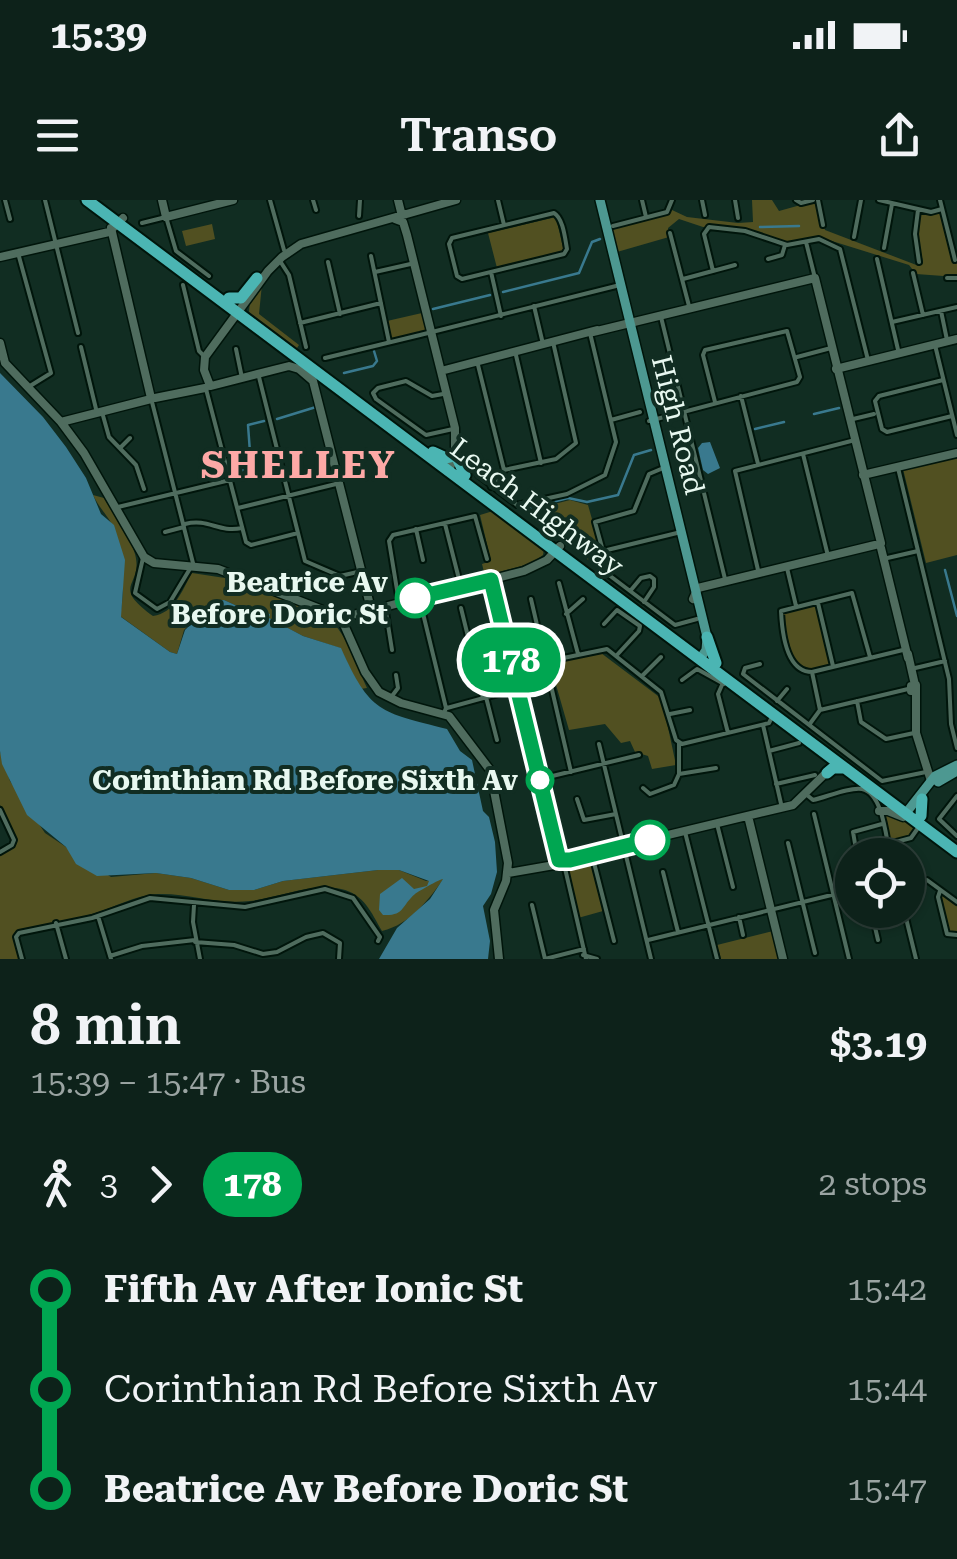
<!DOCTYPE html>
<html lang="en">
<head>
<meta charset="utf-8">
<style>
  :root { --surface:#0d221a; --page:#1b2f27; --text:#f1f3f6; --muted:#9aa4a2; --line:#2d3f39 }
  body { margin:0; font-family:"Roboto Serif",serif; background:var(--page); color:var(--text); height:100vh; display:flex; flex-direction:column; font-size:38px; white-space:nowrap }
  * { box-sizing:border-box; margin:0 }
  p { font-size:32px; color:var(--muted) }
  .icon { flex:none; width:55px; height:55px; fill:none; stroke:currentColor; stroke-width:2; stroke-linecap:round; stroke-linejoin:round }
  .map { position:relative; height:759px; overflow:hidden }
  .panel { display:flex; flex-direction:column; background:var(--surface); flex:1 }
  .panel>* { flex:none }
  .badge { padding:0 20px; border-radius:32px; font-size:35px; line-height:65px }
  .controls { position:absolute; left:835px; top:638px; display:grid; gap:20px }
  .controls a { display:grid; place-items:center; width:90px; height:90px; border-radius:50%; background:var(--surface); box-shadow:0 2px 8px #0004,0 0 0 2px var(--line); font-size:50px }
  .map>.badge { position:absolute; translate:-50% -50%; box-shadow:0 0 0 5px #fff }
  .legs { display:flex; align-items:center; gap:15px; height:110px; padding:0 30px; font-size:32px }
  .legs p { margin-inline-start:auto }
  .summary { display:flex; align-items:center; justify-content:space-between; height:170px; padding:0 30px }
  h1 { font-size:55px; font-weight:600; line-height:75px }
  ul { padding:0 30px; list-style:none }
  li { display:flex; align-items:center; gap:35px; height:100px; font-size:38px }
  li i { display:grid; place-items:center; width:15px; height:100%; margin:0 12px; background:currentColor }
  li i::after { content:''; width:25px; height:25px; margin:-12px; border:8px solid; border-radius:50%; background:var(--surface) }
  li p { margin-inline-start:auto }
  li:first-child i { background:linear-gradient(#0000 50%,currentColor 0) }
  li:last-child i { background:linear-gradient(currentColor 50%,#0000 0) }
  .status { display:flex; justify-content:space-between; align-items:center; height:70px; padding:0 50px; background:var(--surface); direction:ltr }
  .status svg { height:28px; fill:currentColor }
  header { display:flex; justify-content:space-between; align-items:center; height:130px; padding:0 30px; background:var(--surface); font-size:45px; font-weight:600 }
  .map>svg:first-child { display:block }
</style>
</head>
<body>
<div class="status"><b>15:39</b><svg viewBox="0 0 49 12"><path d="M0 12V9h3v3zM5 12V6h3v6zM10 12V3h3v9zM15 12V0h3v12zM26 1h20v11H26zM47 4h2v5h-2z"/></svg></div>
<header><svg class="icon" aria-label="menu" viewBox="0 0 24 24"><path d="M4 6h16M4 12h16M4 18h16"/></svg>Transo<svg class="icon" aria-label="share" viewBox="0 0 24 24"><path d="M12 15V3M7 8l5-5 5 5M5 13v7h14v-7"/></svg></header>
<div class="map">
<svg width="957" height="759" viewBox="0 0 957 759">
  <rect width="100%" height="100%" fill="#112d22"/>
  <path fill="#515021" d="M752,0H772L779,11L815,1L825,30L919,66L923,62L917,34L920,13L941,12L957,63V77L916,74L909,65L819,37L788,44L750,31L703,27L679,19L668,28L669,37L617,52L610,29L672,10L687,17L738,23L753,22Z
    M556,17L564,52L497,68L488,33Z
    M212,24L215,39L186,46L182,31Z
    M262,84L259,114L299,145L297,148L249,112L250,100Z
    M422,113L427,131L391,140L387,121Z
    M957,257V355L926,363L903,269Z
    M93,295L104,298C113,314 130,335 135,354C144,387 109,384 153,416C175,413 182,390 192,373L238,380L323,414C347,431 355,462 367,488L360,489L340,448L303,436L268,418V413L246,410L224,400L213,402L184,430L177,454L170,452L120,416C125,392 124,353 114,329C110,318 99,308 93,295Z
    M570,300L588,305L601,351L598,367L523,312Z
    M493,311L544,349L543,355L532,363L485,376L482,364L491,361L480,315Z
    M816,402L831,466L807,471L794,463L782,415L784,410Z
    M601,453L662,499L676,565L652,569L648,556L635,552L630,541L621,543L605,524L569,530L550,464Z
    M0,551L10,581L45,633L111,677L156,673L191,678L229,690H254L283,681L378,670H399L426,681L445,677C428,700 411,724 382,731C371,712 364,694 341,689C312,682 279,698 250,701C218,705 189,693 158,694C134,695 114,708 92,714C66,722 44,722 17,732L13,735L19,759H0V654L17,643L0,605Z
    M883,613L901,617L914,627L910,637L890,642Z
    M590,661L603,711L578,718L565,667Z
    M942,693L957,704V734L948,733L939,695Z
    M773,731L780,759H721L717,745Z"/>
  <path fill="#39798e" d="M0,173L43,217L66,247L86,278L101,314L114,325L125,360L121,417L170,452L177,454L185,430L213,402L224,400L246,410L270,414L269,418L303,436L341,448C370,513 380,512 447,529L460,551L472,560L483,611L489,617L495,642L497,672L491,694L483,706L490,741L488,759H379L397,728L430,699L443,679C438,680 419,691 415,694C401,706 405,716 383,715L379,710L380,694L402,678L414,689L427,686L429,681L399,670H378L283,681L254,690H229L191,678L156,673L97,676L76,664L66,647L27,615L2,564L0,551Z
    M710,242L720,268L708,274L703,270L698,248L702,243Z"/>
  <g fill="none" stroke-linecap="round" stroke-linejoin="round">
    <path stroke="#39798e" stroke-width="2.5" d="M760,27L799,26
      M503,92L579,73L592,42L600,39
      M433,109L490,95
      M344,173L373,166L377,161L374,151
      M814,214L839,208
      M277,219L316,207
      M755,229L784,222
      M234,274L251,266L248,225L264,221
      M524,309L568,298L587,302L618,295L634,255L651,250
      M945,370L957,416"/>
    <g stroke="#00150b" stroke-width="8">
      <path id="street" d="M5,0L10,19
        M45,0L78,133
        M270,0L284,50
        M313,0L316,10
        M498,0L504,25
        M642,0L646,17
        M702,0L705,15
        M735,0L738,18
        M796,0L801,3L813,0
        M818,0L823,25
        M879,0L931,12L942,9
        M940,0L955,60
        M918,10L915,34L919,62
        M554,13C563,18 565,38 567,49L564,54L462,79L457,76L449,44L452,38Z
        M359,16L360,0
        M142,23L166,17L176,51L209,76
        M613,26L667,12L672,0
        M670,33L689,106
        M854,37L861,0
        M806,42L815,78
        M884,48L892,4
        M18,53L51,173L30,186
        M371,56L389,142
        M768,59L782,55L785,45
        M877,59L899,154
        M280,61L289,75L306,147
        M328,62L340,114
        M713,71L704,34L709,27L745,31L787,45L819,39L840,49L868,160
        M375,72L415,63
        M491,72L501,116
        M913,73L923,115
        M947,78H957
        M683,79L735,65
        M183,85L199,151L205,157
        M534,106L543,144
        M941,111L947,140
        M661,117L725,379
        M892,122L957,107
        M300,123L381,103
        M420,135L616,86
        M935,145L957,235
        M81,147L97,213
        M236,149L242,178
        M515,151L541,263
        M797,157L831,148
        M325,158L420,135
        M477,161L504,270
        M259,177L305,361L340,376L362,371
        M943,180L879,196L875,201L882,229L887,232L952,216
        M206,189L246,342L251,345L298,333
        M443,194L432,196L406,181L378,188L373,193L376,199L426,235L453,229
        M741,196L758,264
        M152,202L194,367
        M102,212L109,237L136,265L144,289
        M611,220L640,212
        M849,220L874,214
        M649,221L797,182L800,177L787,131L705,150L703,155L715,202
        M120,248L130,238
        M803,254L828,356
        M898,268L949,479L951,524L957,548
        M661,269L649,274L634,311L595,322L603,351L601,369L675,425L697,419
        M478,275L517,305L567,294L605,275L616,242L590,133
        M491,287L504,270L556,259L576,243L553,142
        M118,307L230,280
        M238,308L340,283
        M185,324C209,318 218,333 242,328
        M445,324L461,387
        M416,329L423,360
        M165,332L184,327
        M603,351L681,332
        M143,358L135,393L157,409L170,402L191,367
        M883,359L918,351
        M787,368L796,406
        M758,370L735,271L855,240
        M494,382L563,659
        M559,383L578,454
        M631,390L641,378L650,376L654,379V387L644,402
        M531,399L571,572
        M420,401L446,508L444,513
        M399,402L389,341L393,335L475,316L487,359
        M818,403L833,466
        M385,406L392,450
        M461,408L483,498
        M566,414L583,399
        M604,424L617,410L640,426L639,431L616,456
        M870,457L852,393L781,411C782,432 786,472 812,472L907,449
        M544,462L607,449L661,492L676,540L682,544L769,523L771,519
        M760,464L745,468L743,474L882,581L926,572
        M911,469L945,461
        M642,476L661,457
        M682,480L697,469L724,484
        M722,485L718,494L728,533
        M392,496L398,488L396,475
        M486,497L497,540
        M777,501L787,489
        M857,501L861,522L886,539L914,533
        M447,508L520,488
        M820,510L908,489
        M670,514L690,510
        M763,525L782,608
        M809,525L820,510L812,472
        M599,544L651,759
        M769,551L799,543
        M679,574L716,568
        M540,579L639,555
        M776,584L815,575
        M643,588L650,594L674,585L679,574V543
        M807,595L813,600C827,597 848,587 862,589C883,593 886,638 890,655
        M957,596L939,619L957,636
        M577,599L584,620L616,614
        M0,610L14,640L12,645L0,652
        M814,614L849,759
        M717,624L733,687
        M685,632L717,759
        M788,643L815,753
        M888,644L911,638L918,628
        M592,655L614,741
        M857,655L853,632L882,624
        M564,664L586,759
        M663,672L678,732
        M908,683L927,680L957,702
        M940,691L938,697L947,734L957,735
        M194,705L193,722L200,759
        M532,705L545,759
        M871,710L878,740
        M904,710L916,759
        M98,716L111,759
        M739,717L743,735
        M56,723L66,759
        M648,740L852,690
        M195,742L234,745L263,754L277,752L306,737L323,733L340,743L339,759
        M583,755L597,759
        M110,756L142,746L195,740
        M22,759L16,737L19,733L92,718L150,698L245,707L325,689L353,698L380,737L378,741
        M545,759L584,749"/>
    </g>
    <g stroke="#00150b" stroke-width="11">
      <path id="secondary" d="M162,0L166,17L233,0
        M398,0L401,12L406,14
        M395,19L403,22L407,35L455,228V256L448,272
        M111,28L151,198
        M0,57L109,32L123,18
        M593,132L815,78L881,343
        M0,143L5,163L61,222L84,253L144,357L154,363L218,369L338,416
        M836,169L957,139
        M441,171L597,130
        M209,183L204,170L205,157L268,71L282,57L301,44L456,0
        M211,186L289,166L299,169L313,181L371,409
        M155,198L205,188
        M61,222L151,199
        M863,275L957,253
        M881,348L908,458
        M693,399L698,388L875,345
        M341,418L365,472L379,492L401,503L449,516L490,570L508,663L506,681L494,710L499,759
        M341,418L524,371L547,360L560,346
        M908,454L915,485
        M916,485V491H911V486Z
        M916,491V533L931,581
        M879,611H888L903,617
        M748,616L783,759
        M564,660L793,605L830,569
        M508,673L560,664"/>
    </g>
    <g stroke="#00150b" stroke-width="12">
      <path id="primary" d="M600,0L707,437L706,450L700,459
        M938,582L957,571
        M906,613L935,576L957,565"/>
    </g>
    <g stroke="#00150b" stroke-width="15">
      <path id="highway" d="M87,0L957,652
        M229,98H241L257,78
        M433,252L446,258L455,256
        M458,260L465,275
        M707,437L716,463
        M827,573L833,568H845
        M921,616L922,599"/>
    </g>
    <use href="#street" stroke="#4f6c5e" stroke-width="4"/>
    <use href="#secondary" stroke="#4f6c5e" stroke-width="8"/>
    <use href="#primary" stroke="#4d9891" stroke-width="9"/>
    <use href="#highway" stroke="#4bb5b3" stroke-width="11"/>
  </g>
  <g fill="none" stroke-linecap="round" stroke-linejoin="round">
    <g stroke="#fff" stroke-width="22">
      <path id="line-1" d="M415,398L491,380L559,660H570L650,640"/>
    </g>
    <use href="#line-1" stroke="#00a651" stroke-width="15"/>
  </g>
  <g fill="#fff" stroke="#00a651" stroke-width="5">
    <circle cx="415" cy="398" r="18"/>
    <circle cx="540" cy="580" r="12"/>
    <circle cx="650" cy="640" r="18"/>
  </g>
  <g text-anchor="middle" dominant-baseline="central" stroke-width="8" stroke-linejoin="round" paint-order="stroke">
    <g font-size="28" fill="#e8f8f0" stroke="#112d22">
      <text transform="translate(678 225) rotate(76)">High Road</text>
      <text transform="translate(537 307) rotate(37)">Leach Highway</text>
    </g>
    <g font-size="28" font-weight="bold" fill="#e8f8f0" stroke="#112d22" text-anchor="end">
      <text x="388" y="382">Beatrice Av<tspan x="388" dy="32">Before Doric St</tspan></text>
      <text x="518" y="580">Corinthian Rd Before Sixth Av</text>
    </g>
    <g font-size="38" font-weight="bold" letter-spacing="2.5" fill="#fda9a6" stroke="#112d22">
      <text x="299" y="265">SHELLEY</text>
    </g>
  </g>
</svg>
<div class="controls">
<a><svg class="icon" aria-label="locate" viewBox="0 0 24 24"><circle cx="12" cy="12" r="6"/><path d="M12 2v4M12 18v4M2 12h4M18 12h4"/></svg></a>
</div>
<b class="badge" style="left:511px;top:460px;background:#00a651;color:#fff">178</b>
</div>
<section class="panel">
<div class="summary"><div><h1>8 min</h1><p>15:39 – 15:47 · Bus</p></div><b>$3.19</b></div>
<div class="legs"><svg class="icon" aria-label="walk" viewBox="0 0 24 24"><circle cx="13" cy="4" r="2"/><path d="M13 8l-2 6 4 7M11 14l-3 7M7 12l3-4h3l4 4"/></svg>3<svg class="icon" aria-label="forward" viewBox="0 0 24 24"><path d="M9 5l7 7-7 7"/></svg><b class="badge" style="background:#00a651;color:#fff">178</b><p>2 stops</p></div>
<ul>
<li><i style="color:#00a651"></i><b>Fifth Av After Ionic St</b><p>15:42</p></li>
<li><i style="color:#00a651"></i><span>Corinthian Rd Before Sixth Av</span><p>15:44</p></li>
<li><i style="color:#00a651"></i><b>Beatrice Av Before Doric St</b><p>15:47</p></li>
</ul>
</section>
</body>
</html>
